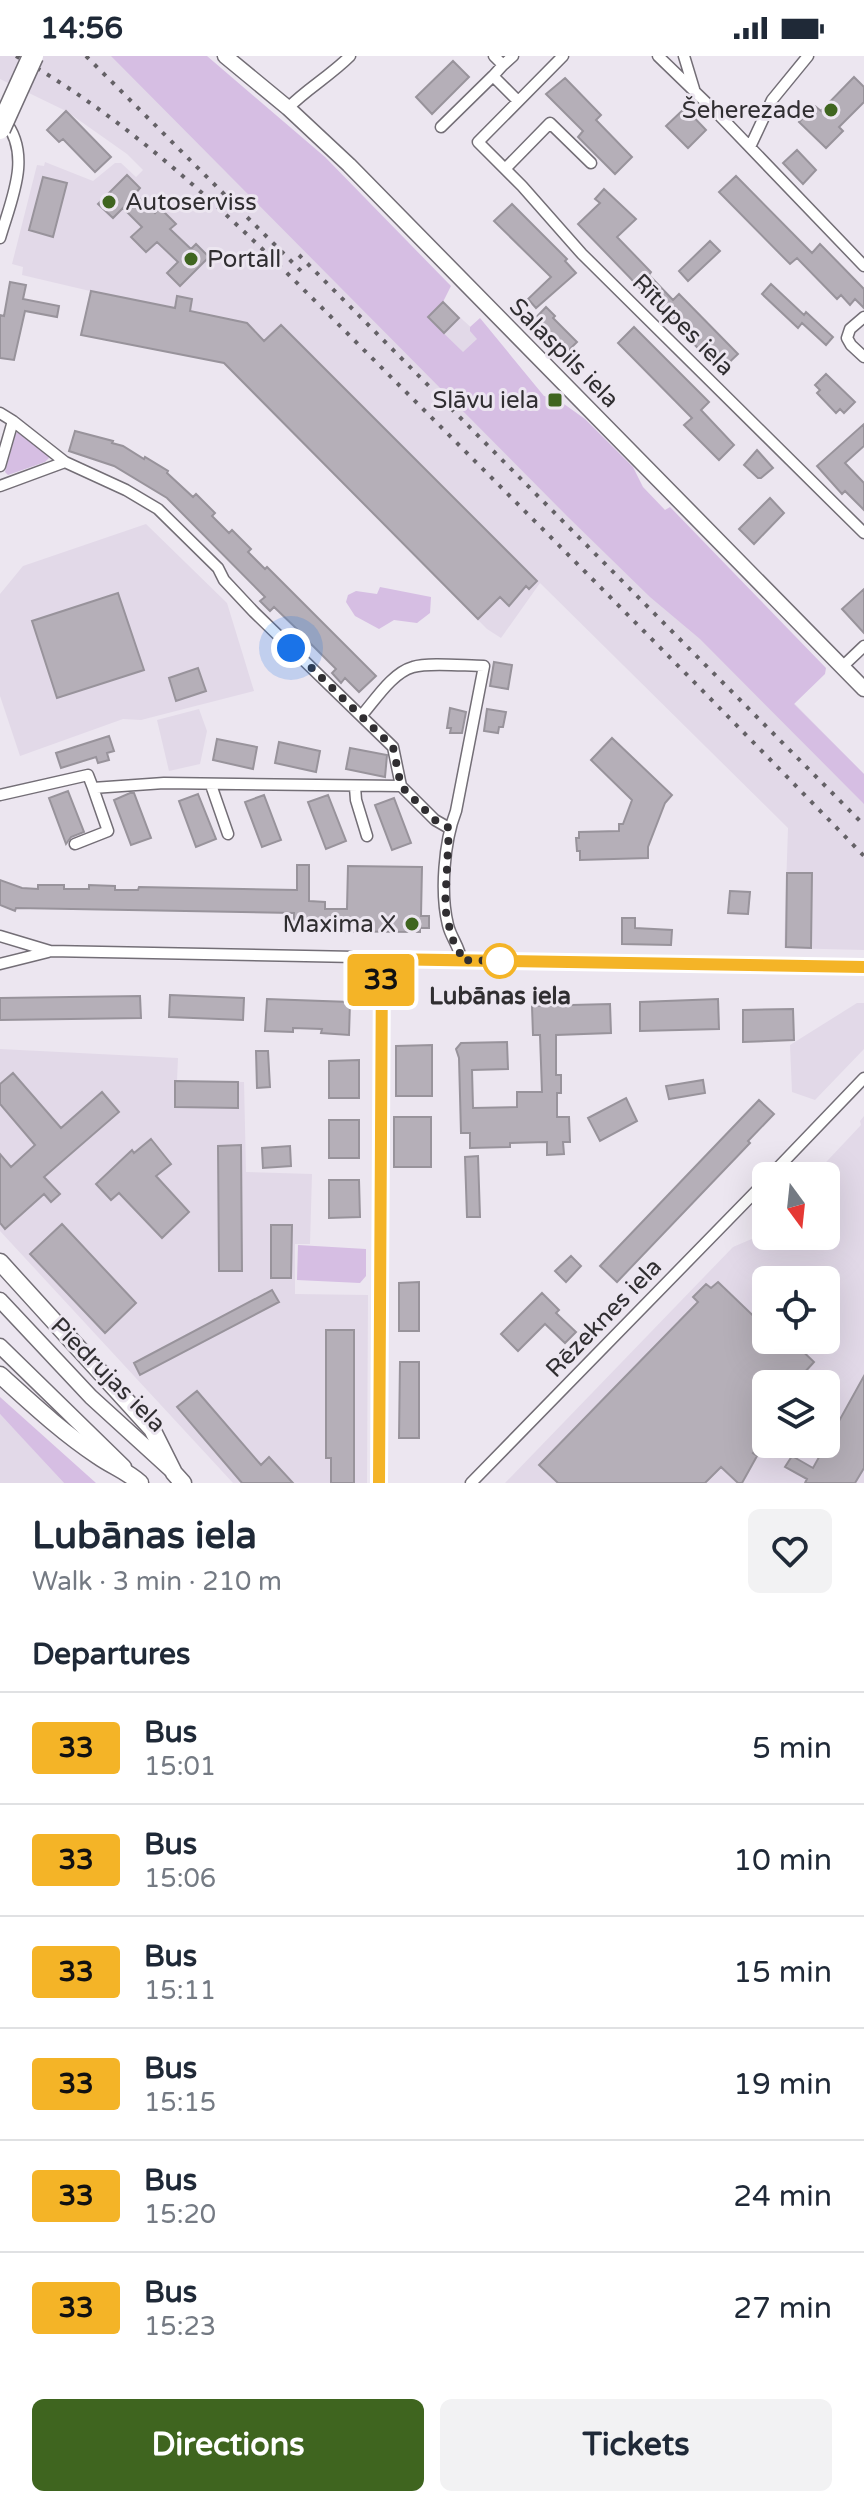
<!DOCTYPE html>
<html lang="en">
<head>
<meta charset="utf-8">
<style>
  :root { --surface:#fff; --page:#f2f2f3; --text:#1f2937; --muted:#747a83; --line:#e0e1e3; --accent:#3f651f }
  body { margin:0; font-family:"Varela Round",sans-serif; background:var(--page); color:var(--text); height:100vh; display:flex; flex-direction:column; font-size:30px; white-space:nowrap }
  * { box-sizing:border-box; margin:0 }
  p { font-size:26px; color:var(--muted) }
  .icon { flex:none; width:44px; height:44px; fill:none; stroke:currentColor; stroke-width:2; stroke-linecap:round; stroke-linejoin:round }
  .map { position:relative; height:1427px; overflow:hidden }
  .panel { display:flex; flex-direction:column; background:var(--surface); flex:1 }
  .panel>* { flex:none }
  .badge { padding:0 16px; border-radius:6px; font-size:28px; line-height:52px }
  .needle { width:52px; rotate:165deg }
  .fabs { position:absolute; left:752px; top:1106px; display:grid; gap:16px }
  .fabs a { display:grid; place-items:center; width:88px; height:88px; border-radius:12px; background:var(--surface); box-shadow:0 8px 32px #0002; font-size:40px }
  .you { position:absolute; width:40px; height:40px; margin:-20px; border:6px solid #fff; border-radius:50%; background:#1a73e8; box-shadow:0 0 0 12px #1a73e833 }
  .map>.badge { position:absolute; translate:-50% -50%; box-shadow:0 0 0 4px #fff }
  h2 { padding:0 32px; font-size:30px; line-height:72px }
  .round { display:grid; place-items:center; flex:none; width:84px; height:84px; border-radius:12px; background:var(--page) }
  .summary { display:flex; align-items:center; justify-content:space-between; height:136px; padding:0 32px }
  h1 { font-size:38px; font-weight:800; line-height:60px }
  .action { display:flex; gap:16px; margin-top:auto; padding:16px 32px }
  .action a { flex:1; height:92px; border-radius:12px; background:var(--accent); color:#fff; font-size:32px; font-weight:800; line-height:92px; text-align:center }
  .action a+a { background:var(--page); color:var(--text) }
  ul { padding:0; list-style:none }
  li { display:flex; align-items:center; gap:24px; height:112px; padding:0 32px; border-top:2px solid var(--line) }
  li div { flex:1 }
  li b { display:block; font-size:30px }
  li em { font-style:normal }
  li .badge { min-width:88px; font-weight:700; text-align:center }
  .status { display:flex; justify-content:space-between; align-items:center; height:56px; padding:0 40px; background:var(--surface); direction:ltr }
  .status svg { height:22px; fill:currentColor }
  .map>svg:first-child { display:block }
</style>
</head>
<body>
<div class="status"><b>14:56</b><svg viewBox="0 0 49 12"><path d="M0 12V9h3v3zM5 12V6h3v6zM10 12V3h3v9zM15 12V0h3v12zM26 1h20v11H26zM47 4h2v5h-2z"/></svg></div>
<div class="map">
<svg width="864" height="1427" viewBox="0 0 864 1427">
  <rect width="100%" height="100%" fill="#ece6f0"/>
  <path fill="#e2d9e8" fill-rule="evenodd" d="M0,0H148L433,256L443,246L485,284L794,647L864,718V894L784,892L788,772L540,527L501,582L487,573L224,307L81,279L90,235L22,219L23,211L12,208L37,109L44,110L45,106L93,125L115,107H121L136,121L143,114L127,98L66,55L0,23Z
    M146,468L227,547L254,635L141,664L123,663L20,700L0,640V538L23,510Z
    M199,653L207,675L200,708L169,715L157,664Z
    M857,947H864V993L815,1044L792,1036L790,989Z
    M0,993L178,1002L177,1025L244,1026L246,1116L312,1118L310,1188H295V1238L368,1239L367,1427H233L0,1175Z
    M864,1060V1427H505L733,1191L754,1182L766,1169V1180H826V1120H813L861,1069L860,1065ZM766,1224H826V1284H766ZM766,1328H826V1388H766Z
    M0,1358L19,1378L64,1427H0Z"/>
  <path fill="#d6bee3" d="M111,0H207L325,101L451,230L443,246L428,262L463,296L477,283L470,275V271L480,262L544,340L557,343L585,363L633,411L643,431L665,454L670,451L826,612L825,618L794,648L864,718V748L700,583L650,541L567,460Z
    M22,375L46,397L49,402L45,406L8,419L5,416L16,377Z
    M380,531L431,541L430,557L417,567L394,564L379,573L355,560L346,546L348,539L356,535L377,538Z
    M298,1189L366,1193V1220L360,1227L297,1224Z
    M0,1341L96,1427H64L0,1358Z"/>
  <path fill="#b5afb8" stroke="#98939b" stroke-width="2" d="M453,5L469,21L432,58L416,41Z
    M854,21L864,31V46L839,71L843,75L826,92L799,66L815,50L821,55Z
    M565,22L601,59L596,64L632,101L615,118L578,81L583,75L546,38Z
    M685,52L706,74L688,92L666,70Z
    M66,55L111,101L95,116L63,83L59,86L47,74Z
    M797,94L816,114L803,128L783,107Z
    M127,119L140,132L135,138L155,157L160,152L176,168L170,173L191,193L196,188L209,201L180,230L167,217L178,206L157,186L146,196L131,181L142,171L123,152L113,162L98,148Z
    M736,120L812,197L820,188L864,233V252L855,243L850,249L841,239L837,243L797,202L790,208L719,136Z
    M43,121L67,127L53,181L29,174Z
    M604,133L636,163L617,181L651,216L649,219L673,244L679,238L738,298L720,315L578,168L600,147L595,143Z
    M512,148L567,203L565,205L576,217L536,252L528,243L551,221L494,165Z
    M710,185L720,195L688,225L679,215Z
    M10,226L26,229L23,243L59,250L57,261L25,255L14,304L0,302V259L4,260Z
    M771,228L804,259L806,256L833,281L826,289L802,267L798,272L762,238Z
    M91,235L175,252L177,240L192,243L190,255L247,267L264,285L281,269L537,525L529,533L526,530L509,550L500,541L478,563L224,307L81,279Z
    M443,246L459,262L444,277L428,261Z
    M546,251L555,260L553,262L577,286L567,296L560,290L554,296L529,269Z
    M634,271L709,346L701,354L734,389L719,404L684,369L692,362L618,287Z
    M826,318L855,346L844,357L840,353L836,357L817,337L820,334L815,329Z
    M864,368V390L845,407L864,427V454L845,435L842,438L817,410Z
    M75,375L113,385L112,387L123,390L144,403L145,401L168,415L167,417L193,441L196,438L215,457L212,460L229,477L232,474L251,493L248,496L265,513L267,511L376,620L359,636L345,622L341,627L332,617L336,613L309,586L305,590L296,581L300,576L274,551L270,555L260,545L265,541L167,442L114,410L69,395Z
    M757,394L773,412L761,422H758L744,409Z
    M770,442L784,457L754,488L739,473Z
    M864,533V577L842,553Z
    M118,537L144,614L57,642L32,565Z
    M494,606L512,609L508,633L490,630Z
    M198,612L206,635L176,645L169,622Z
    M450,652L466,656L462,677H450L451,672H447Z
    M487,653L506,656L503,671H499L498,677L484,675Z
    M109,680L114,695L107,697L109,704L98,707L96,701L61,712L56,697Z
    M612,682L672,739L665,747L648,791V802L580,804V795H577L576,782H579V776L619,775V768H623L632,744L591,704Z
    M217,683L257,691L253,713L213,704Z
    M279,686L320,695L316,716L275,707Z
    M350,692L387,699L385,721L346,713Z
    M68,735L84,776L71,781L66,788L49,742Z
    M130,737H134L151,782L131,789L114,744Z
    M198,738L216,783L196,791L179,745Z
    M264,739L281,784L262,791L245,746Z
    M328,739L346,785L326,793L308,746Z
    M394,742L411,787L392,794L375,749Z
    M297,809H309V845L325,846V853H347L348,810L422,811L421,860H429V872H420V876L294,875V857L16,852L15,855L0,849V824L22,832L38,833V829H64V833H89V829L115,830V834H138L139,831L297,834Z
    M787,817H812L811,892L786,891Z
    M730,835L750,836L748,858L728,857Z
    M622,862H635V872L672,874L671,889L622,888Z
    M170,939L244,942L243,964L169,961Z
    M140,940L141,962L0,964V942Z
    M267,943L350,946L349,979L321,977L322,973L293,972V976L265,975Z
    M718,943L719,973L640,975V946Z
    M610,948L611,977L556,979V1019H561V1037H557V1061H569L570,1086H563L564,1098L547,1099V1086L510,1087V1091L470,1092V1077H461L459,1002L456,993L461,987L507,986L508,1013L472,1014L473,1052L517,1051V1036H542L540,979H533L532,950Z
    M793,953L794,984L743,986V954Z
    M432,989V1040H396V990Z
    M256,995H268L270,1031L257,1032Z
    M359,1004V1042H329V1005Z
    M13,1017L61,1072L102,1036L119,1056L44,1121L60,1138L51,1146L44,1138L5,1173L0,1167V1098L11,1111L35,1089L0,1048V1028Z
    M703,1024L705,1037L669,1043L666,1030Z
    M175,1025L238,1026V1052L175,1051Z
    M626,1042L637,1065L600,1085L588,1062Z
    M759,1044L774,1058L748,1085L750,1087L617,1226L600,1210Z
    M394,1061H431V1111H394Z
    M329,1064H359V1102H329Z
    M151,1083L171,1108L156,1120L189,1156L162,1182L119,1137L111,1144L96,1128L132,1094L134,1097Z
    M241,1089L242,1215H219L218,1090Z
    M290,1090L291,1110L263,1112L262,1092Z
    M478,1100L480,1161H467L465,1101Z
    M329,1124H359L360,1161L329,1162Z
    M62,1168L136,1247L105,1277L30,1198Z
    M271,1169H292L291,1222H271Z
    M571,1200L581,1210L566,1226L555,1215Z
    M419,1226V1275H399V1227Z
    M718,1226L766,1272V1284H791L814,1306L794,1328H766V1382L753,1397L757,1400L742,1427H738L721,1411L705,1427H558L539,1409L698,1246L693,1241L706,1228L711,1232Z
    M272,1234L279,1246L140,1319L134,1307Z
    M542,1237L559,1254L556,1257L576,1276L565,1287L545,1268L518,1295L501,1278Z
    M326,1274H354V1427H331V1402H326Z
    M400,1306H419V1382H399Z
    M864,1320V1412L855,1427H805L807,1423L785,1411L792,1400L813,1412Z
    M197,1335L261,1409L269,1401L293,1427H242L177,1351Z"/>
  <g fill="none" stroke-linecap="round" stroke-linejoin="round">
    <g stroke="#736e76" stroke-width="13">
      <path id="street" d="M494,0L503,9L493,20L518,45
        M563,0L478,86L522,130L582,198L864,477
        M658,0L720,60L864,210
        M684,0L694,33
        M503,9L513,0
        M288,52C308,32 330,20 350,0
        M441,71L493,20
        M750,91L772,44L808,0
        M505,113L550,67L591,107
        M0,182C11,144 33,99 4,64
        M864,261L850,273L847,282L851,289L864,301
        M0,357L13,365L65,406L126,434L158,453L218,512L224,524L254,556L393,691L401,730L435,764L449,772
        M0,410L13,365
        M0,430L65,406
        M842,611L864,590
        M362,659C376,643 392,617 413,611C428,606 466,610 484,610L456,755C444,786 440,837 448,869C451,882 460,891 461,904
        M211,729L228,778
        M355,731L356,744L367,780
        M0,739L88,719L93,732L164,727L401,730
        M75,788L108,775L93,732
        M0,880L50,895L864,911
        M0,908L48,896
        M770,1120L864,1022
        M379,1427L382,903
        M471,1427L766,1125"/>
    </g>
    <g stroke="#736e76" stroke-width="17">
      <path id="secondary" d="M225,0L288,52L349,109L864,633
        M0,1244L91,1341L170,1413
        M0,1290L124,1411"/>
    </g>
    <g stroke="#736e76" stroke-width="19">
      <path id="primary" d="M0,1206L152,1373L174,1417L183,1427
        M0,1319C31,1347 63,1377 98,1400C112,1410 127,1415 140,1427"/>
    </g>
    <use href="#street" stroke="#fff" stroke-width="10"/>
    <use href="#secondary" stroke="#fff" stroke-width="14"/>
    <use href="#primary" stroke="#fff" stroke-width="16"/>
    <path stroke="#646166" stroke-width="4" stroke-dasharray="4 8" stroke-linecap="butt" d="M16,0C161,81 283,214 400,330C556,486 711,642 864,800
      M86,0L304,218
      M299,199L864,769"/>
    <g stroke="#736e76" stroke-width="23" stroke-linecap="butt">
      <path id="highway-bridge" d="M0,73L33,0"/>
    </g>
    <use href="#highway-bridge" stroke="#fff" stroke-width="20"/>
  </g>
  <g fill="none" stroke-linecap="round" stroke-linejoin="round">
    <g stroke="#fff" stroke-width="18">
      <path id="line" d="M379,1427L382,903L864,911"/>
    </g>
    <use href="#line" stroke="#f4b427" stroke-width="12"/>
    <path stroke="#302e31" stroke-width="8" stroke-dasharray="0 14.4" d="M291,592L393,691L401,730L435,764L449,772L445,852L452,883L459,892L461,904L500,905"/>
  </g>
  <g fill="#3f651f" stroke="#ece6f0" stroke-width="3">
    <circle cx="831" cy="54" r="8"/>
    <circle cx="109" cy="146" r="8"/>
    <circle cx="191" cy="203" r="8"/>
    <rect x="547" y="336" width="16" height="16" rx="4"/>
    <circle cx="412" cy="868" r="8"/>
  </g>
  <circle fill="#fff" stroke="#f4b427" stroke-width="4" cx="500" cy="905" r="16"/>
  <g text-anchor="middle" dominant-baseline="central" stroke-width="6" stroke-linejoin="round" paint-order="stroke">
    <g font-size="24" fill="#302e31" stroke="#ece6f0" text-anchor="end">
      <text x="815" y="54">Šeherezade</text>
      <text x="125" y="146" text-anchor="start">Autoserviss</text>
      <text x="207" y="203" text-anchor="start">Portall</text>
      <text x="539" y="344">Slāvu iela</text>
      <text x="396" y="868">Maxima X</text>
    </g>
    <g font-size="24" fill="#302e31" stroke="#ece6f0">
      <text transform="translate(683 269) rotate(45)">Rītupes iela</text>
      <text transform="translate(564 297) rotate(45)">Salaspils iela</text>
      <text transform="translate(604 1262) rotate(-46)">Rēzeknes iela</text>
      <text transform="translate(108 1319) rotate(45)">Piedrujas iela</text>
    </g>
    <g font-size="24" font-weight="bold" fill="#302e31" stroke="#ece6f0">
      <text x="500" y="940">Lubānas iela</text>
    </g>
  </g>
</svg>
<div class="fabs">
<a><svg class="needle" viewBox="-14 -14 28 28"><path d="M0-13l5 13h-10z" fill="#e53935"/><path d="M0 13l5-13h-10z" fill="#747a83"/></svg></a>
<a><svg class="icon" aria-label="locate" viewBox="0 0 24 24"><circle cx="12" cy="12" r="6"/><path d="M12 2v4M12 18v4M2 12h4M18 12h4"/></svg></a>
<a><svg class="icon" aria-label="layers" viewBox="0 0 24 24"><path d="M12 4l9 5-9 5-9-5zM3 14l9 5 9-5"/></svg></a>
</div>
<div class="you" style="left:291px;top:592px"></div>
<b class="badge" style="left:381px;top:924px;background:#f4b427;color:#111">33</b>
</div>
<section class="panel">
<div class="summary"><div><h1>Lubānas iela</h1><p>Walk · 3 min · 210 m</p></div><a class="round"><svg class="icon" aria-label="heart" viewBox="0 0 24 24"><path d="M12 20l-8-8c-3-5 5-10 8-4 3-6 11-1 8 4z"/></svg></a></div>
<h2>Departures</h2>
<ul>
<li><span class="badge" style="background:#f4b427;color:#111">33</span><div><b>Bus</b><p>15:01</p></div><em>5 min</em></li>
<li><span class="badge" style="background:#f4b427;color:#111">33</span><div><b>Bus</b><p>15:06</p></div><em>10 min</em></li>
<li><span class="badge" style="background:#f4b427;color:#111">33</span><div><b>Bus</b><p>15:11</p></div><em>15 min</em></li>
<li><span class="badge" style="background:#f4b427;color:#111">33</span><div><b>Bus</b><p>15:15</p></div><em>19 min</em></li>
<li><span class="badge" style="background:#f4b427;color:#111">33</span><div><b>Bus</b><p>15:20</p></div><em>24 min</em></li>
<li><span class="badge" style="background:#f4b427;color:#111">33</span><div><b>Bus</b><p>15:23</p></div><em>27 min</em></li>
</ul>
<div class="action"><a>Directions</a><a>Tickets</a></div>
</section>
</body>
</html>
